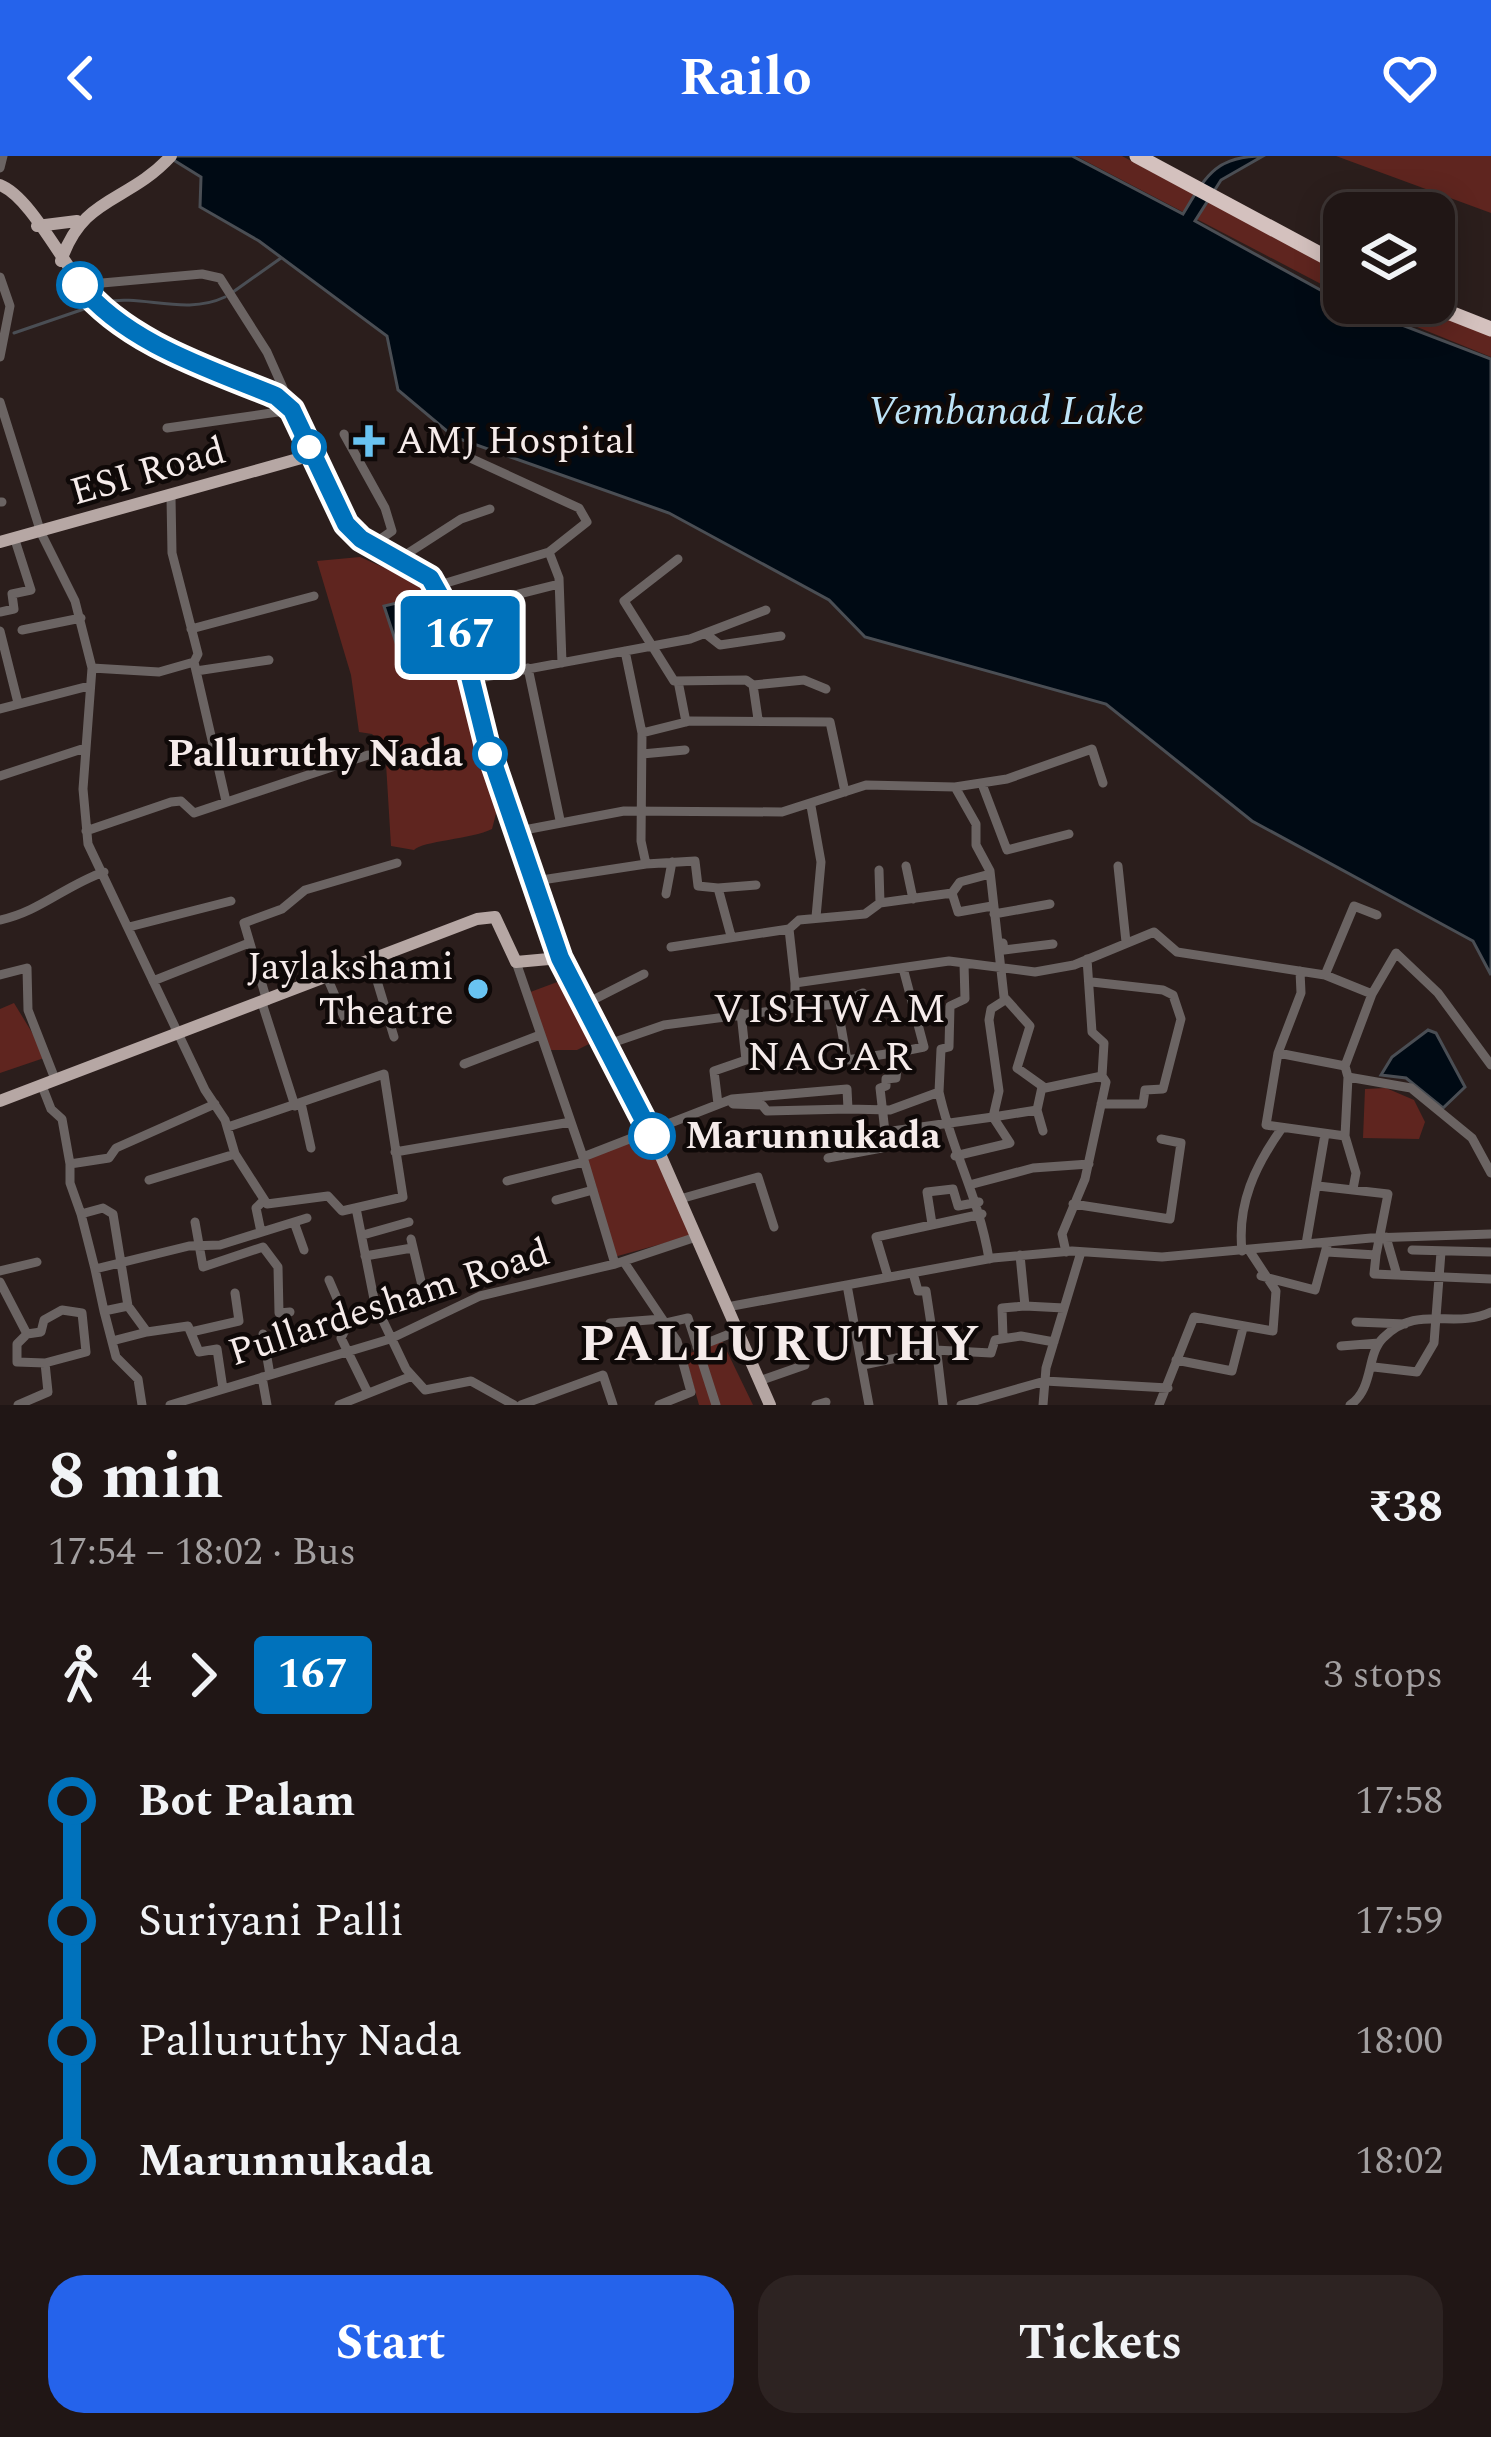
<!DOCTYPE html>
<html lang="en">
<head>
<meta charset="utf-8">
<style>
  :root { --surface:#201615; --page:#2d2322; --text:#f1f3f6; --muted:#a29fa0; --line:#3d3534; --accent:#2563eb }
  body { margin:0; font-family:Spectral,serif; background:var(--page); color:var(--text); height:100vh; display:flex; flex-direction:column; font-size:45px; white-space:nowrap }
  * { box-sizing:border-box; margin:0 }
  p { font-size:39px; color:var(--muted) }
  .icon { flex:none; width:66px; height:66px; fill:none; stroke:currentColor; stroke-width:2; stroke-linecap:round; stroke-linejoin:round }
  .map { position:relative; height:1249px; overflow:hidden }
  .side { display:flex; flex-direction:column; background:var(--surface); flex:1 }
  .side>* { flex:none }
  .badge { padding:0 24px; border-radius:9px; font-size:42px; line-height:78px }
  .controls { position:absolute; left:1323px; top:36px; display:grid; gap:24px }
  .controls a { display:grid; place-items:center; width:132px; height:132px; border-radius:24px; background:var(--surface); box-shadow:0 6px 30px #0003,0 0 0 3px var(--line); font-size:60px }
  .map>.badge { position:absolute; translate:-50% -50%; box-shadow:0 0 0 6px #fff }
  .legs { display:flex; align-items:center; gap:18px; height:132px; padding:0 48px; font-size:39px }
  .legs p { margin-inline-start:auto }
  .summary { display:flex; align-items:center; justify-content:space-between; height:204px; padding:0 48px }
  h1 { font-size:66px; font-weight:700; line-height:90px }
  .button { display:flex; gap:24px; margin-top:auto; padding:24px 48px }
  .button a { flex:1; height:138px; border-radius:36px; background:var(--accent); color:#fff; font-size:48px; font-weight:700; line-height:138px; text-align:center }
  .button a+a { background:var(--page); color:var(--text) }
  ul { padding:0 48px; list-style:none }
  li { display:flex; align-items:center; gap:42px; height:120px; font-size:45px }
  li i { display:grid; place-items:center; width:18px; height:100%; margin:0 15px; background:currentColor }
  li i::after { content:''; width:30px; height:30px; margin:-15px; border:9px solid; border-radius:50%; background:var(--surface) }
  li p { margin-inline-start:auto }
  li:first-child i { background:linear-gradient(#0000 50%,currentColor 0) }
  li:last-child i { background:linear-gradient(currentColor 50%,#0000 0) }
  header { display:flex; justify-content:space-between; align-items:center; height:156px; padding:0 48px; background:var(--accent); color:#fff; font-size:54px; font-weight:700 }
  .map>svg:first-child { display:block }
</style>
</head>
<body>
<header><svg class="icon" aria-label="back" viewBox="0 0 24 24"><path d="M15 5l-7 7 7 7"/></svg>Railo<svg class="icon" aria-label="heart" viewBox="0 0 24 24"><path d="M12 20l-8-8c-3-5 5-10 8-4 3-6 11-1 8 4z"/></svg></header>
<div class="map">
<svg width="1491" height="1249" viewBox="0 0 1491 1249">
  <rect width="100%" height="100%" fill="#2b1e1c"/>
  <path fill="#5f251f" d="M1076,0H1122L1344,117V140Z
    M1337,0H1491V57L1336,0Z
    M1358,147H1411L1491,179V201Z
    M360,401L435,434L458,480L499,646L492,673C472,683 422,685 414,694L391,690L385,591L372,578L359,576L351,519L317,405Z
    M568,822L597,884L577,894H547L525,838Z
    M14,847L47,901L0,917V853Z
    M1386,932L1414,944L1425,966L1419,983L1363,982L1365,933Z
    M649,979L694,1079L614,1101L585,1003Z
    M722,1185L753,1249H699L685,1199Z"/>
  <path fill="#000a14" stroke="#4a4e54" stroke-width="3" d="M167,0H1072L1183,58C1206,20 1215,0 1263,0L1221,24L1195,65L1344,147L1491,203V819L1473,785L1252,665L1106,548L865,481L829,444L669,357L454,281L398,234L387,180L259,85L200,51L201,21Z
    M426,440L435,490L431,498L410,506L401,502L384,450Z
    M1428,874L1436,877L1465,931L1443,952L1406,922L1381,919L1392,901Z"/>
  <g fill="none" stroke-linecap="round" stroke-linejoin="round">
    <path stroke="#4a4e54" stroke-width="3" d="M233,136L281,102
      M105,146C142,138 185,160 225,141
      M14,177L84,153"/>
    <path stroke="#6b6463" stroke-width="9" d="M0,12L3,0
      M0,121L10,150L0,201
      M80,129L202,118L220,122L267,196L283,232L276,240
      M0,246L41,377L75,445L92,512L83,633L88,688L205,934L225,964L235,998L149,1024
      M167,272L292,254
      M344,278L385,352L392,375L372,389
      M468,301L579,352L587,366L549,396
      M0,346H2
      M399,403L461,363L490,353
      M678,403L624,445L674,525L746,524L753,529L758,563
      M436,430L549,396L559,422L562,507
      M495,444L559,428
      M0,456L14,453L12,438L31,434L15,384
      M191,473L314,440
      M22,474L81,462
      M0,475L18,547
      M706,478L720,489L781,480
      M625,495L642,577L641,685L646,708L695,705L698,730L718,732L731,780
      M194,506L226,645
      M92,512L159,516L194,506L198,498L172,397L171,341
      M528,512L560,664
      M196,515L269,504
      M474,523L690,483L766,454
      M678,525L686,566
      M753,529L804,524L826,533
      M0,553L89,530
      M642,577L690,565L830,566L845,636
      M642,598L685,594
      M0,620L85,592
      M982,628L1007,694L1069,678
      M955,631L1007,623L1092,593L1103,627
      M811,650L821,706L816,761
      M86,675L171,646L181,645L194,657L368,599
      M519,675L624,655L782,656L866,629L955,631L976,668V689L990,715L1004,841L1030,870L1017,912L1045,932L1102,920L1106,926L1085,1023L1062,1078L1066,1096
      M906,710L913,743
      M1118,710L1126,786
      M879,714L880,747
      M990,718L960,726L952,737L958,756L992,750
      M535,725L646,708
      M718,732L756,729
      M666,738L672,706
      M994,758L1050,748
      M0,764C39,756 66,729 104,716
      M129,771L231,745
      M789,773L795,827
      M1003,787L1004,794L1053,788
      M671,791L789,773L799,764L865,758L880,747L952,737
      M1087,803L1092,876L1104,887L1102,920
      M371,805L394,881
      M516,806L583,1001
      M903,812L924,891L899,896L896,922L886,923V930L880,932L885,976L993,961L999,935L989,864L991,853L1005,844
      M1300,815L1301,837L1278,897L1266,969L1345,980L1348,921L1411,932L1472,982L1491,1017
      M0,819L27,812L28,854L55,923
      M1325,819L1354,750L1377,759
      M327,821L344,861
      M153,825L249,787
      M1092,826L1163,834L1173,839L1181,863L1163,933L1145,934L1143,948H1101
      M267,845L244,767L282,753L305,734L397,707
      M262,847L295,950
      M837,848L847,904L899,896
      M583,849L644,818
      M795,852L837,848L863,837
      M603,890L664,869L795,852V827L949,805L1035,816L1074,809L1154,776L1177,796L1325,819L1372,838L1396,797L1438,837L1491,909
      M1278,897L1345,910
      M464,908L540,879
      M1348,921L1345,910L1372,838
      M42,930L51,953L62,963L70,1008L109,1002L116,992L215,948
      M1042,931L1037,954L1043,975
      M939,936L941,893L949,891L950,850L965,843L964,808
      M301,947L311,992
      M718,948L714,915L746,904L741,857
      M733,948L762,949L767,955L848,953
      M228,971L384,918L403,1041L342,1055L328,1040L267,1048L235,998
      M1345,980L1356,1017L1353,1033
      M395,996L571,966
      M955,1000L1010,987L993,961L1037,954
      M828,1002L887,991L885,976
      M70,1008V1027L81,1058L103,1052L113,1058L128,1150L104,1155L116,1201L138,1223L142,1249
      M507,1025L584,1006
      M973,1028L1033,1012L1089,1008
      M1318,1030L1388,1038L1376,1099
      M680,1043L758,1021L774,1071
      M556,1044L593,1034
      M1073,1048L1170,1063L1181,987L1161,983
      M356,1052L375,1148
      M81,1058L95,1113L189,1090L220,1089L307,1062
      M195,1066L203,1111L263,1091L278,1111L279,1157L290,1156
      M294,1066L304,1094
      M932,1068L927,1036L953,1033L958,1050L979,1046
      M261,1076L256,1052L263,1045
      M363,1079L409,1066
      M1386,1081L1397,1119L1491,1123
      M411,1083L424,1138L375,1148L406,1213L425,1234L471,1225L514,1249
      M1306,1088L1325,978
      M1412,1094L1491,1096
      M1242,1095C1237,1048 1255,1010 1282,972
      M1327,1096L1376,1099L1374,1118L1396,1119
      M1020,1099L1025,1150L1064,1152
      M365,1100L412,1092
      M624,1106L677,1185L691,1236L659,1249
      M615,1108L583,1001L732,943L847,933L848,953L890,954L939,936C952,996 979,1041 989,1103
      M95,1113L104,1155
      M0,1115L37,1106
      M913,1117L918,1135H926L935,1194
      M1261,1120L1315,1134L1328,1086
      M888,1121L876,1081L982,1058
      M329,1124L348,1168L341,1182L368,1237
      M0,1126L27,1178L17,1188V1206L45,1207L48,1236L18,1249
      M847,1129L869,1249
      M727,1151L993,1102L1072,1095L1162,1101L1371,1082L1491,1078
      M1356,1166L1405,1168
      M610,1167L662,1163
      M666,1167L688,1162L716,1249
      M147,1176L188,1170L199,1196L217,1193L223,1233
      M191,1176L239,1165L235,1137
      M27,1178L41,1176L44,1164L62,1154L82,1157L86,1196L45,1207
      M263,1178L270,1219
      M1003,1181L1002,1152L1025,1150
      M112,1185L147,1176L128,1150
      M1341,1190L1379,1187
      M697,1191L737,1175
      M937,1198L943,1249
      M1176,1204L1232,1215L1243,1172
      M863,1209L935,1194L991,1197L995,1184L1021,1180L1054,1186
      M1374,1211L1417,1216L1434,1187L1441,1096
      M262,1221L267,1249
      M759,1225L805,1209
      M170,1249L390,1183L480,1140L615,1108L696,1081
      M339,1249L412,1220
      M521,1249L603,1219L613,1249
      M816,1249L826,1246
      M961,1249L1045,1225L1168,1232
      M1043,1249L1046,1212L1081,1096
      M1159,1249L1194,1161L1273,1175L1276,1135L1249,1094
      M1350,1249C1374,1233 1366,1199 1383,1182C1417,1147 1454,1174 1491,1156"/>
    <path stroke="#b6a7a4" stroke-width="12" d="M0,29C34,42 69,123 101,151C149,193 217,215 276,240L292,254L347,368L361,383L430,422L458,472L486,589L560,802L652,980L770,1249
      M37,70L77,65
      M61,105C83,39 127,48 171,0
      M0,386L312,299
      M0,945L477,763L495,761L516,806L560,802"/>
    <path stroke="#d4c1be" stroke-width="15" d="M1137,0L1344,111
      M1425,147L1491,173"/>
  </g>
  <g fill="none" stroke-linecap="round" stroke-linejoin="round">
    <g stroke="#fff" stroke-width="27">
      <path id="line-1" d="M80,129C126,187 210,213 276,240L292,254L346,368L361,383L430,422L458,472L487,589L560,802L652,980"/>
    </g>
    <use href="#line-1" stroke="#0072bc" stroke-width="18"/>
  </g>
  <g fill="#fff" stroke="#0072bc" stroke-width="6">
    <circle cx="80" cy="129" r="21"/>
    <circle cx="309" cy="291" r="15"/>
    <circle cx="490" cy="598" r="15"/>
    <circle cx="652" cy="980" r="21"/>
  </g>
  <g fill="#69c3f1" stroke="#0f0908" stroke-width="4.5">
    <path d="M363 267h12v12h12v12h-12v12h-12v-12h-12v-12h12z"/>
    <circle cx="478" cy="833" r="12"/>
  </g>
  <g text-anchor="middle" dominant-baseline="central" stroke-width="9" stroke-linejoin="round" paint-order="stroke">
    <g font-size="39" fill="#f5ebea" stroke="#0f0908" text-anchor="start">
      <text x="396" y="285">AMJ Hospital</text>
      <text x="454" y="811" text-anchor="end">Jaylakshami<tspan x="454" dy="45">Theatre</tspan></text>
    </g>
    <g font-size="39" fill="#f5ebea" stroke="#0f0908">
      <text transform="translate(148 316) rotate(-16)">ESI Road</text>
      <text transform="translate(389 1147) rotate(-18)">Pullardesham Road</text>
    </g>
    <g font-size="39" font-weight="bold" fill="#f5ebea" stroke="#0f0908" text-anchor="end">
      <text x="463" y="598">Palluruthy Nada</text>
      <text x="685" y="980" text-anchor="start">Marunnukada</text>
    </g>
    <g font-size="42" font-style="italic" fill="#bee4f8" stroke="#0f0908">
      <text x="1006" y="255">Vembanad Lake</text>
    </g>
    <g font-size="42" letter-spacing="3" fill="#f5ebea" stroke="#0f0908">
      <text x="831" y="853">VISHWAM<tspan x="831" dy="48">NAGAR</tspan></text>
    </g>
    <g font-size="51" font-weight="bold" letter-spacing="3" fill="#f5ebea" stroke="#0f0908">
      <text x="781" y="1189">PALLURUTHY</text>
    </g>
  </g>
</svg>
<div class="controls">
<a><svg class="icon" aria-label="layers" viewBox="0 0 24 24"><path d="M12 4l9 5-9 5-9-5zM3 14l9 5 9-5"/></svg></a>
</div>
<b class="badge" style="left:460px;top:479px;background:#0072bc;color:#fff">167</b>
</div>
<section class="side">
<div class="summary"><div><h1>8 min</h1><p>17:54 – 18:02 · Bus</p></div><b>₹38</b></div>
<div class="legs"><svg class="icon" aria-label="walk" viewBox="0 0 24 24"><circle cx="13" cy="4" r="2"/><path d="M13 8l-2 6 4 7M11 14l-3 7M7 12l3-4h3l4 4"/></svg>4<svg class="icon" aria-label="forward" viewBox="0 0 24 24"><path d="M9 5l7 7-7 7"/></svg><b class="badge" style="background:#0072bc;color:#fff">167</b><p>3 stops</p></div>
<ul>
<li><i style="color:#0072bc"></i><b>Bot Palam</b><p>17:58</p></li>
<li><i style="color:#0072bc"></i><span>Suriyani Palli</span><p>17:59</p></li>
<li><i style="color:#0072bc"></i><span>Palluruthy Nada</span><p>18:00</p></li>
<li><i style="color:#0072bc"></i><b>Marunnukada</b><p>18:02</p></li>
</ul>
<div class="button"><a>Start</a><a>Tickets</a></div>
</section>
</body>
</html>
